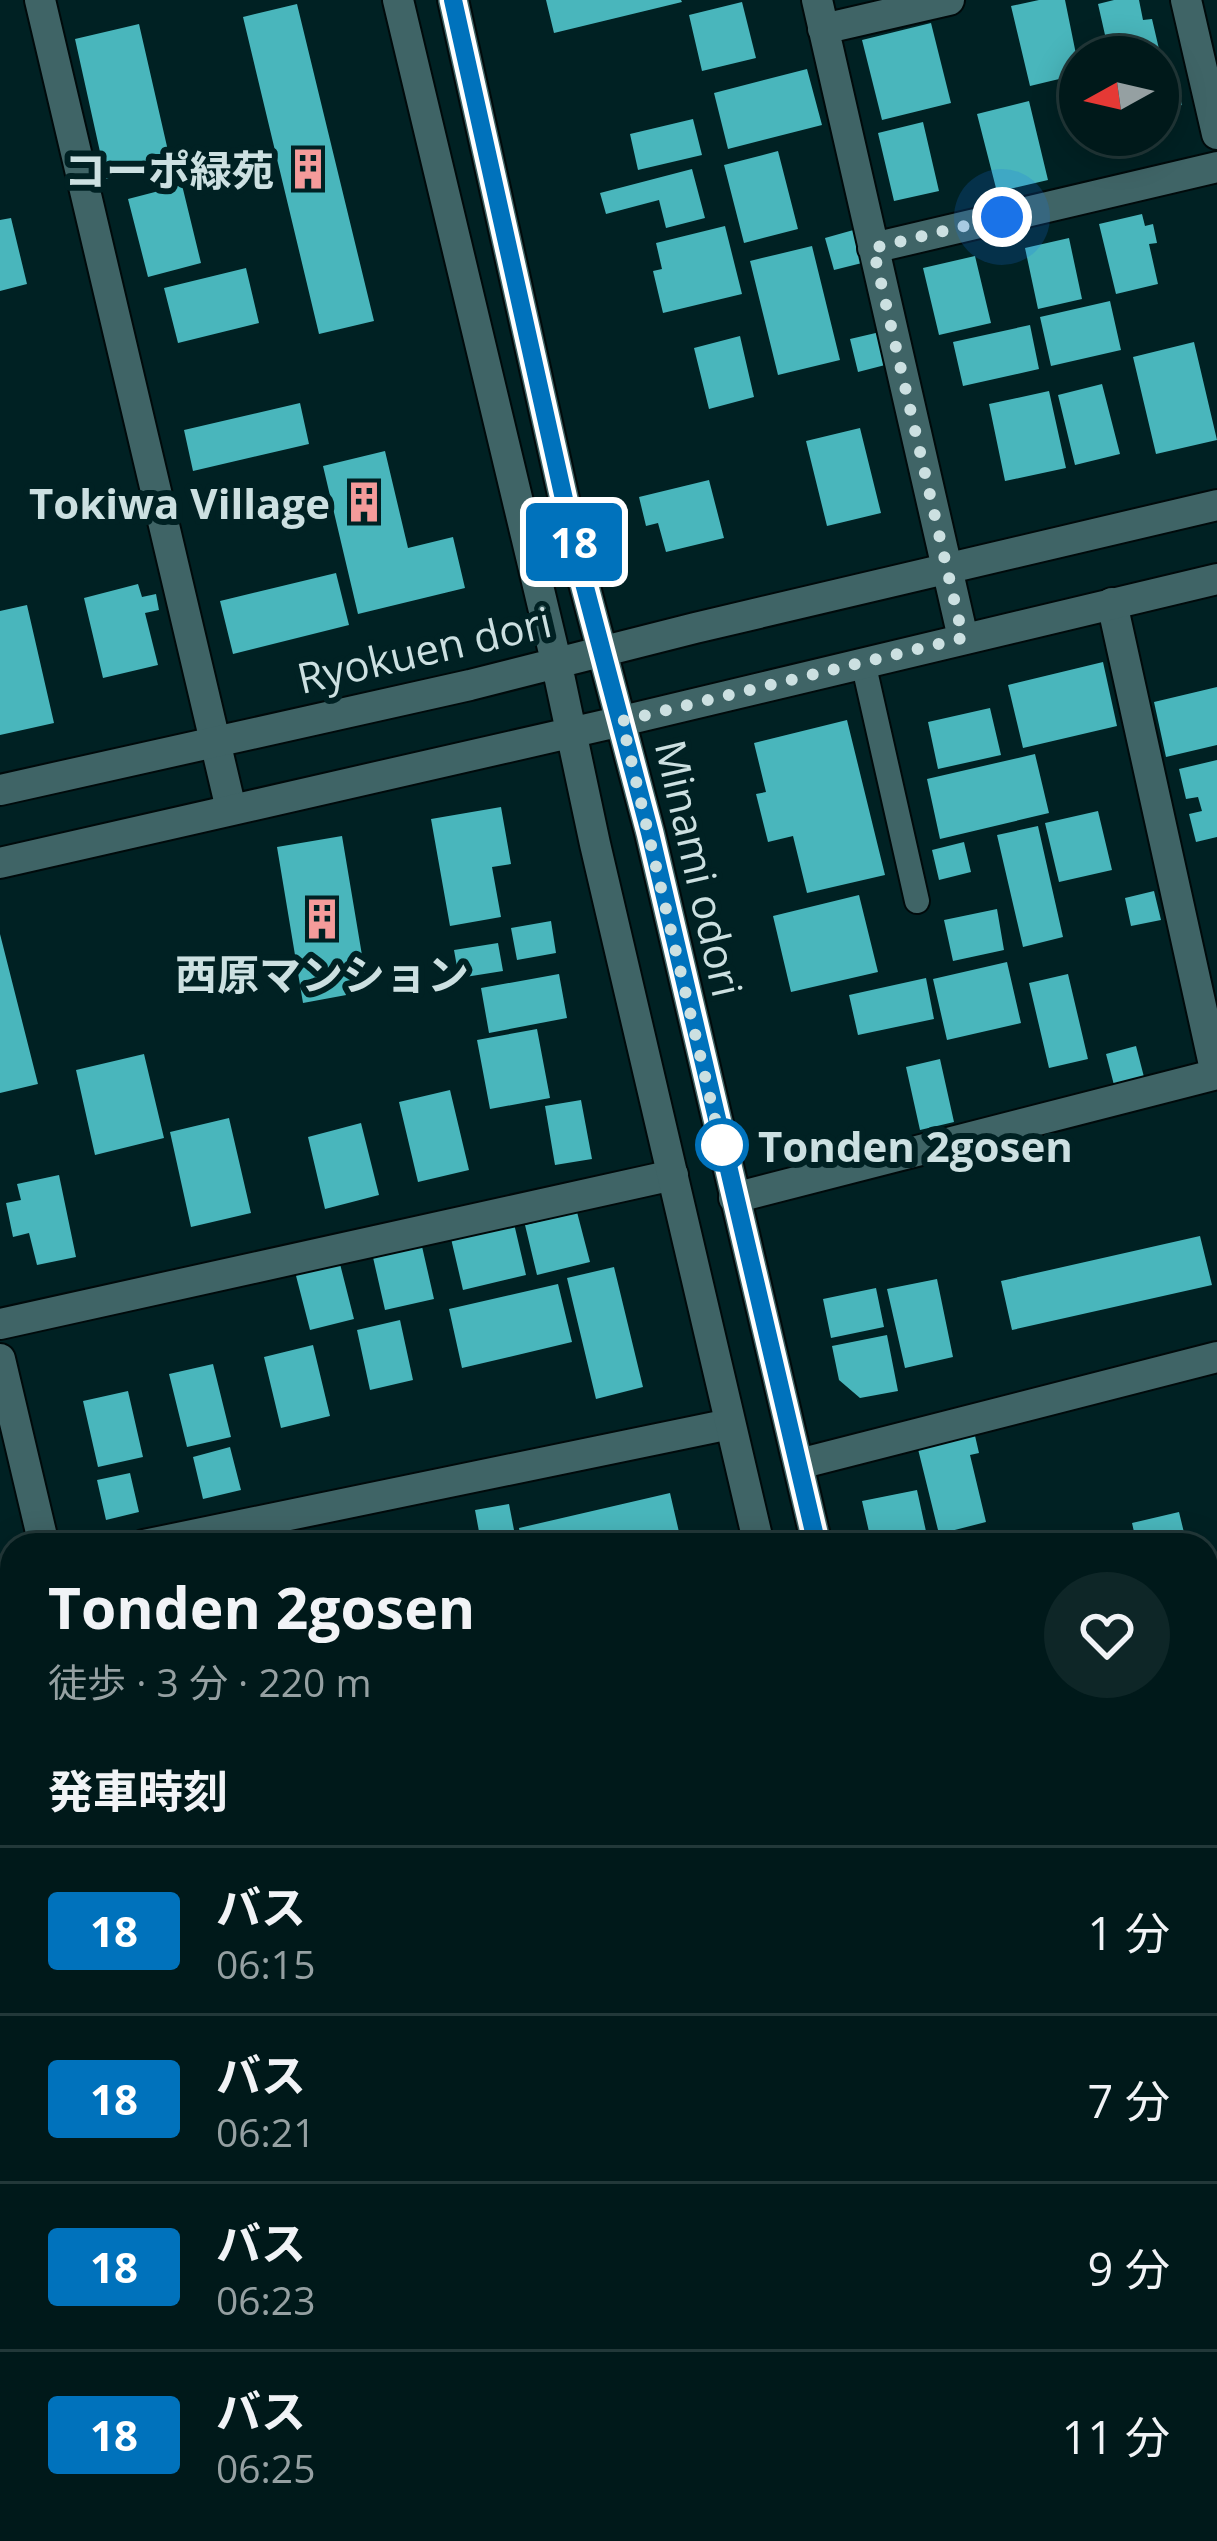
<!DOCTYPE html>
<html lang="ja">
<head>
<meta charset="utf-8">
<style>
  :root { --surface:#00191a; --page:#0e2627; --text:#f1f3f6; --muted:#95a0a2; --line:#223839 }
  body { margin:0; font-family:"Open Sans","Noto Sans JP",sans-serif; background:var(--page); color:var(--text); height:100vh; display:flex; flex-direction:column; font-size:45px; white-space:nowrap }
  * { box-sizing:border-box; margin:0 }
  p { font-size:39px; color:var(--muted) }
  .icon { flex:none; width:66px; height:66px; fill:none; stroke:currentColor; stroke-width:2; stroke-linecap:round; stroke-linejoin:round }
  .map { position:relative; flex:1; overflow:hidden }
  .sheet { position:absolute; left:0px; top:1533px; width:1218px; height:1008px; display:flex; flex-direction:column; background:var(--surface); border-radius:36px 36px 0 0; box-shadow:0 6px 30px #0003,0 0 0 3px var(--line) }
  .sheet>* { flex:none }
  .badge { padding:0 24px; border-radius:9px; font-size:42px; line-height:78px }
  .needle { width:78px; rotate:262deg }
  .fabs { position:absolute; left:1059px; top:36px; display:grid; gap:24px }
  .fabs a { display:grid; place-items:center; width:120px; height:120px; border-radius:50%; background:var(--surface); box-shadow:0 6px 30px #0003,0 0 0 3px var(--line); font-size:60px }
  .you { position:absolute; width:60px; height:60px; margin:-30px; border:9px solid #fff; border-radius:50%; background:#1a73e8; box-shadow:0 0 0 18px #1a73e833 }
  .map>.badge { position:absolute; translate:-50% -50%; box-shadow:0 0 0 6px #fff }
  h2 { padding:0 48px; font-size:45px; line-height:108px }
  .round { display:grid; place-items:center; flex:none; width:126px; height:126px; border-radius:63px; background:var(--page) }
  .summary { display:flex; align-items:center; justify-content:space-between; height:204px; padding:0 48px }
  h1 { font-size:57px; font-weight:700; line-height:90px }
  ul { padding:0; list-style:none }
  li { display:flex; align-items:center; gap:36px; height:168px; padding:0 48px; border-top:3px solid var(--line) }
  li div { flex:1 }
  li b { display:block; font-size:45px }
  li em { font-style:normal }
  li .badge { min-width:132px; font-weight:700; text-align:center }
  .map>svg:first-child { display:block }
</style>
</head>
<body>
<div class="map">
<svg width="1217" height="2541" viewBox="0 0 1217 2541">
  <rect width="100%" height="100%" fill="#002123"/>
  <path fill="#49b6bc" d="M546,0H681L682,2L554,33Z
    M1039,0H1065L1080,74L1030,86L1011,6Z
    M1114,0H1139L1143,20L1152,19L1159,49L1110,57L1098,4Z
    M742,2L756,58L702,71L689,15Z
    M297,4L374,321L319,334L243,17Z
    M931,23L951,103L882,120L862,40Z
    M139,24L171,164L106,179L75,39Z
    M1162,56L1169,88L1177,86L1182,105L1168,108L1170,120L1158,122V57Z
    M807,69L822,125L728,149L714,93Z
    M1029,101L1048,180L997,192L977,114Z
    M693,119L702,155L638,170L630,134Z
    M923,122L939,191L894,201L878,133Z
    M778,151L798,229L744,243L724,165Z
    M692,169L705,218L666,228L659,200L606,214L600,193Z
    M182,185L201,263L148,277L128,199Z
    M1142,214L1145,226L1153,224L1157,243L1149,244L1158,284L1116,294L1099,224Z
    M11,218L27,284L0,291V220Z
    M725,226L742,294L663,313L653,271L662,269L656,243Z
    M857,229L866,262L834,270L825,238Z
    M1069,238L1082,299L1038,309L1025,248Z
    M812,246L840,360L778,375L750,261Z
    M975,256L991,323L939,335L923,268Z
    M246,268L259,323L178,343L164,288Z
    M1110,301L1121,350L1051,366L1040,317Z
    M1030,325L1039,369L963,386L953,342Z
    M880,332L889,364L858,372L850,339Z
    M740,336L754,397L709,409L694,348Z
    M1194,342L1217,440L1156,454L1133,357Z
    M1102,384L1120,454L1075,465L1058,395Z
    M1049,391L1066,468L1005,481L989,404Z
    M300,403L309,444L193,471L184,430Z
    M860,428L881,513L827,526L806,441Z
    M385,451L408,548L453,537L465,588L358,614L323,466Z
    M709,480L724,538L666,552L658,523L646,526L639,497Z
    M336,573L349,625L233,654L220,601Z
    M138,584L142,597L156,594L159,610L145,613L158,665L103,678L84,598Z
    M27,605L54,723L0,735V611Z
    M1103,662L1117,726L1023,748L1008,685Z
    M1217,687V745L1166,757L1154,702Z
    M990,708L1001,755L938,769L928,722Z
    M847,720L885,875L807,893L793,836L768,842L756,794L766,792L754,743Z
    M1035,754L1049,813L940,839L927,779Z
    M1217,760V837L1196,842L1189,814L1202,811L1198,797L1186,799L1179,769Z
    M501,807L511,864L492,867L501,917L450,926L431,819Z
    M1098,811L1112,870L1059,882L1045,823Z
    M1038,826L1063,937L1023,947L997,835Z
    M342,836L368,991L303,1003L277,847Z
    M964,842L971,872L939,880L932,850Z
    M1154,891L1161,920L1131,926L1125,898Z
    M859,895L878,972L791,992L773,916Z
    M997,909L1004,950L953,961L944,920Z
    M551,921L556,953L517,960L511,928Z
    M0,934L38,1084L0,1093Z
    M498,943L503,971L459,978L454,950Z
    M1007,962L1021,1023L947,1040L933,979Z
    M559,974L567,1018L489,1033L481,988Z
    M1068,974L1088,1059L1049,1068L1029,983Z
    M926,978L934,1019L858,1035L849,995Z
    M537,1029L550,1098L490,1109L477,1040Z
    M1136,1046L1144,1077L1114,1085L1106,1054Z
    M144,1054L164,1138L95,1155L76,1070Z
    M940,1059L954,1122L920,1130L906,1067Z
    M450,1090L469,1170L418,1182L399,1102Z
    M581,1100L592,1159L555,1165L545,1106Z
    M229,1118L251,1213L191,1227L170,1132Z
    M361,1123L379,1195L325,1209L308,1137Z
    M59,1175L76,1257L37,1265L29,1233L13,1237L6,1203L21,1200L17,1184Z
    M577,1212L590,1262L537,1275L525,1225Z
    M512,1215L526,1275L463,1290L449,1230Z
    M1200,1236L1212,1285L1012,1330L1001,1281Z
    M421,1242L434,1299L385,1310L372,1253Z
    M338,1256L354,1319L310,1330L294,1268Z
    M614,1267L643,1387L596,1399L567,1278Z
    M937,1279L953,1357L905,1368L887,1289Z
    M558,1284L572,1342L462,1368L449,1309Z
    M876,1288L884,1327L831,1338L823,1299Z
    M400,1320L413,1380L370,1390L357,1330Z
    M887,1335L898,1391L860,1398L839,1380L832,1346Z
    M313,1345L330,1416L281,1428L264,1357Z
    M213,1364L231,1437L187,1447L169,1374Z
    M128,1391L143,1457L98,1467L83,1401Z
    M973,1427L979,1453L970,1455L986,1522L939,1534L916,1441Z
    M230,1447L241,1490L203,1499L193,1457Z
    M130,1473L139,1512L106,1520L97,1480Z
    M917,1490L929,1545H872L862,1501Z
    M670,1493L682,1545H522L519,1528Z
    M509,1504L514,1530L480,1537L475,1510Z
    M1179,1512L1187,1545H1137L1132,1523Z
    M1208,1587L1217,1644L1206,1646V1588Z
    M1217,1893V2117L1209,2119L1206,2104V1895Z
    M12,2289V2428L0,2431V2291Z
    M1217,2447V2500L1206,2503V2449Z
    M18,2529H64L66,2541H21Z
    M699,2529L702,2541H651L648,2530Z"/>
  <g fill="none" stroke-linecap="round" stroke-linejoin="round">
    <g stroke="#000a0b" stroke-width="28">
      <path id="lane" d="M863,662L917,901
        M407,2529L410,2541
        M757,2529L760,2541"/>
    </g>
    <g stroke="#000a0b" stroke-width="34">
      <path id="street" d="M40,0L231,809
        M817,0L963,638
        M1186,0L1217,134
        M823,29L949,0
        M873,248L1217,167
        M1112,603L1216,1074
        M734,1198L1217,1074
        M0,1324L673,1175
        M0,1359L44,1545
        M799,1464L1217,1357
        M144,1545L730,1424
        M0,1578L12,1575
        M1206,1668L1217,1665
        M0,1764L12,1817
        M0,2225L12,2222"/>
    </g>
    <g stroke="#000a0b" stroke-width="34">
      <path id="secondary" d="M398,0L556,661L595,844L759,1545
        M453,0L576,553L650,833L817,1545
        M0,790L470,685L695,628L1217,505
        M0,863L622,721L1217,579
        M989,2529L991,2541
        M1042,2529L1045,2541"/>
    </g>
    <use href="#lane" stroke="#3f6466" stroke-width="24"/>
    <use href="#street" stroke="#3f6466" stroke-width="30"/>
    <use href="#secondary" stroke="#3f6466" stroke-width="30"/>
  </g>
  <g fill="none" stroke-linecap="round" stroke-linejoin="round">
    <g stroke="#fff" stroke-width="27">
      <path id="line" d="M453,0L576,553L650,833L817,1545"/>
    </g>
    <use href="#line" stroke="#0072bc" stroke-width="18"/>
    <path stroke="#cce0e1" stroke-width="12" stroke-dasharray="0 21.6" d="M722,1145L723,1153L622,721L963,638L873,248L1002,217"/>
  </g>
  <defs>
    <g id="building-bare" transform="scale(3.24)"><path d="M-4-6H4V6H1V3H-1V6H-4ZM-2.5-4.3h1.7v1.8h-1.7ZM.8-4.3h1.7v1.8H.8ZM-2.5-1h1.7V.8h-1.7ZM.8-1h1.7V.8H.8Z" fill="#f59b9a" stroke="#002123" stroke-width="2.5" paint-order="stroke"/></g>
  </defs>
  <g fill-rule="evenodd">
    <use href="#building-bare" x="308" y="169"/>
    <use href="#building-bare" x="364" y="502"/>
    <use href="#building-bare" x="322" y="919"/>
  </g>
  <circle fill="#fff" stroke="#0072bc" stroke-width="6" cx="722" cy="1145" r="24"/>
  <g text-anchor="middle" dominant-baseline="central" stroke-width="12" stroke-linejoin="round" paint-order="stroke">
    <g font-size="42" font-weight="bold" fill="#cce0e1" stroke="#002123" text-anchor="end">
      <text x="274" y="169">コーポ緑苑</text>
      <text x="330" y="502">Tokiwa Village</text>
      <text x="322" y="973" text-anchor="middle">西原マンション</text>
    </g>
    <g font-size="42" fill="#cce0e1" stroke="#002123">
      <text transform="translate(424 649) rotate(-13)">Ryokuen dori</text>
      <text transform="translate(700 868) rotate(77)">Minami odori</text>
    </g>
    <g font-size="42" font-weight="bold" fill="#cce0e1" stroke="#002123" text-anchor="start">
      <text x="758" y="1145">Tonden 2gosen</text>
    </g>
  </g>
</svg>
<div class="fabs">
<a><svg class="needle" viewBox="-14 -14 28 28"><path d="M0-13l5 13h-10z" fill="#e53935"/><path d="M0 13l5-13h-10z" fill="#95a0a2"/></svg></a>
</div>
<div class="you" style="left:1002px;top:217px"></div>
<b class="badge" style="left:574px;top:542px;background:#0072bc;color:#fff">18</b>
<section class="sheet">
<div class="summary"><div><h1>Tonden 2gosen</h1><p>徒歩 · 3 分 · 220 m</p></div><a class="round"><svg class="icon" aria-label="heart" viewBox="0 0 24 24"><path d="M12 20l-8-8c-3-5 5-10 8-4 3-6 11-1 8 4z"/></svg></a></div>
<h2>発車時刻</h2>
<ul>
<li><span class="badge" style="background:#0072bc;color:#fff">18</span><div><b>バス</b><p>06:15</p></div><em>1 分</em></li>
<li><span class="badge" style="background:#0072bc;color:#fff">18</span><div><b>バス</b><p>06:21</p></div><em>7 分</em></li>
<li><span class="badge" style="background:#0072bc;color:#fff">18</span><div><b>バス</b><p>06:23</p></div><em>9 分</em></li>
<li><span class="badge" style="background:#0072bc;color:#fff">18</span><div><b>バス</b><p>06:25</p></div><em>11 分</em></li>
</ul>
</section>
</div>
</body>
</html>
